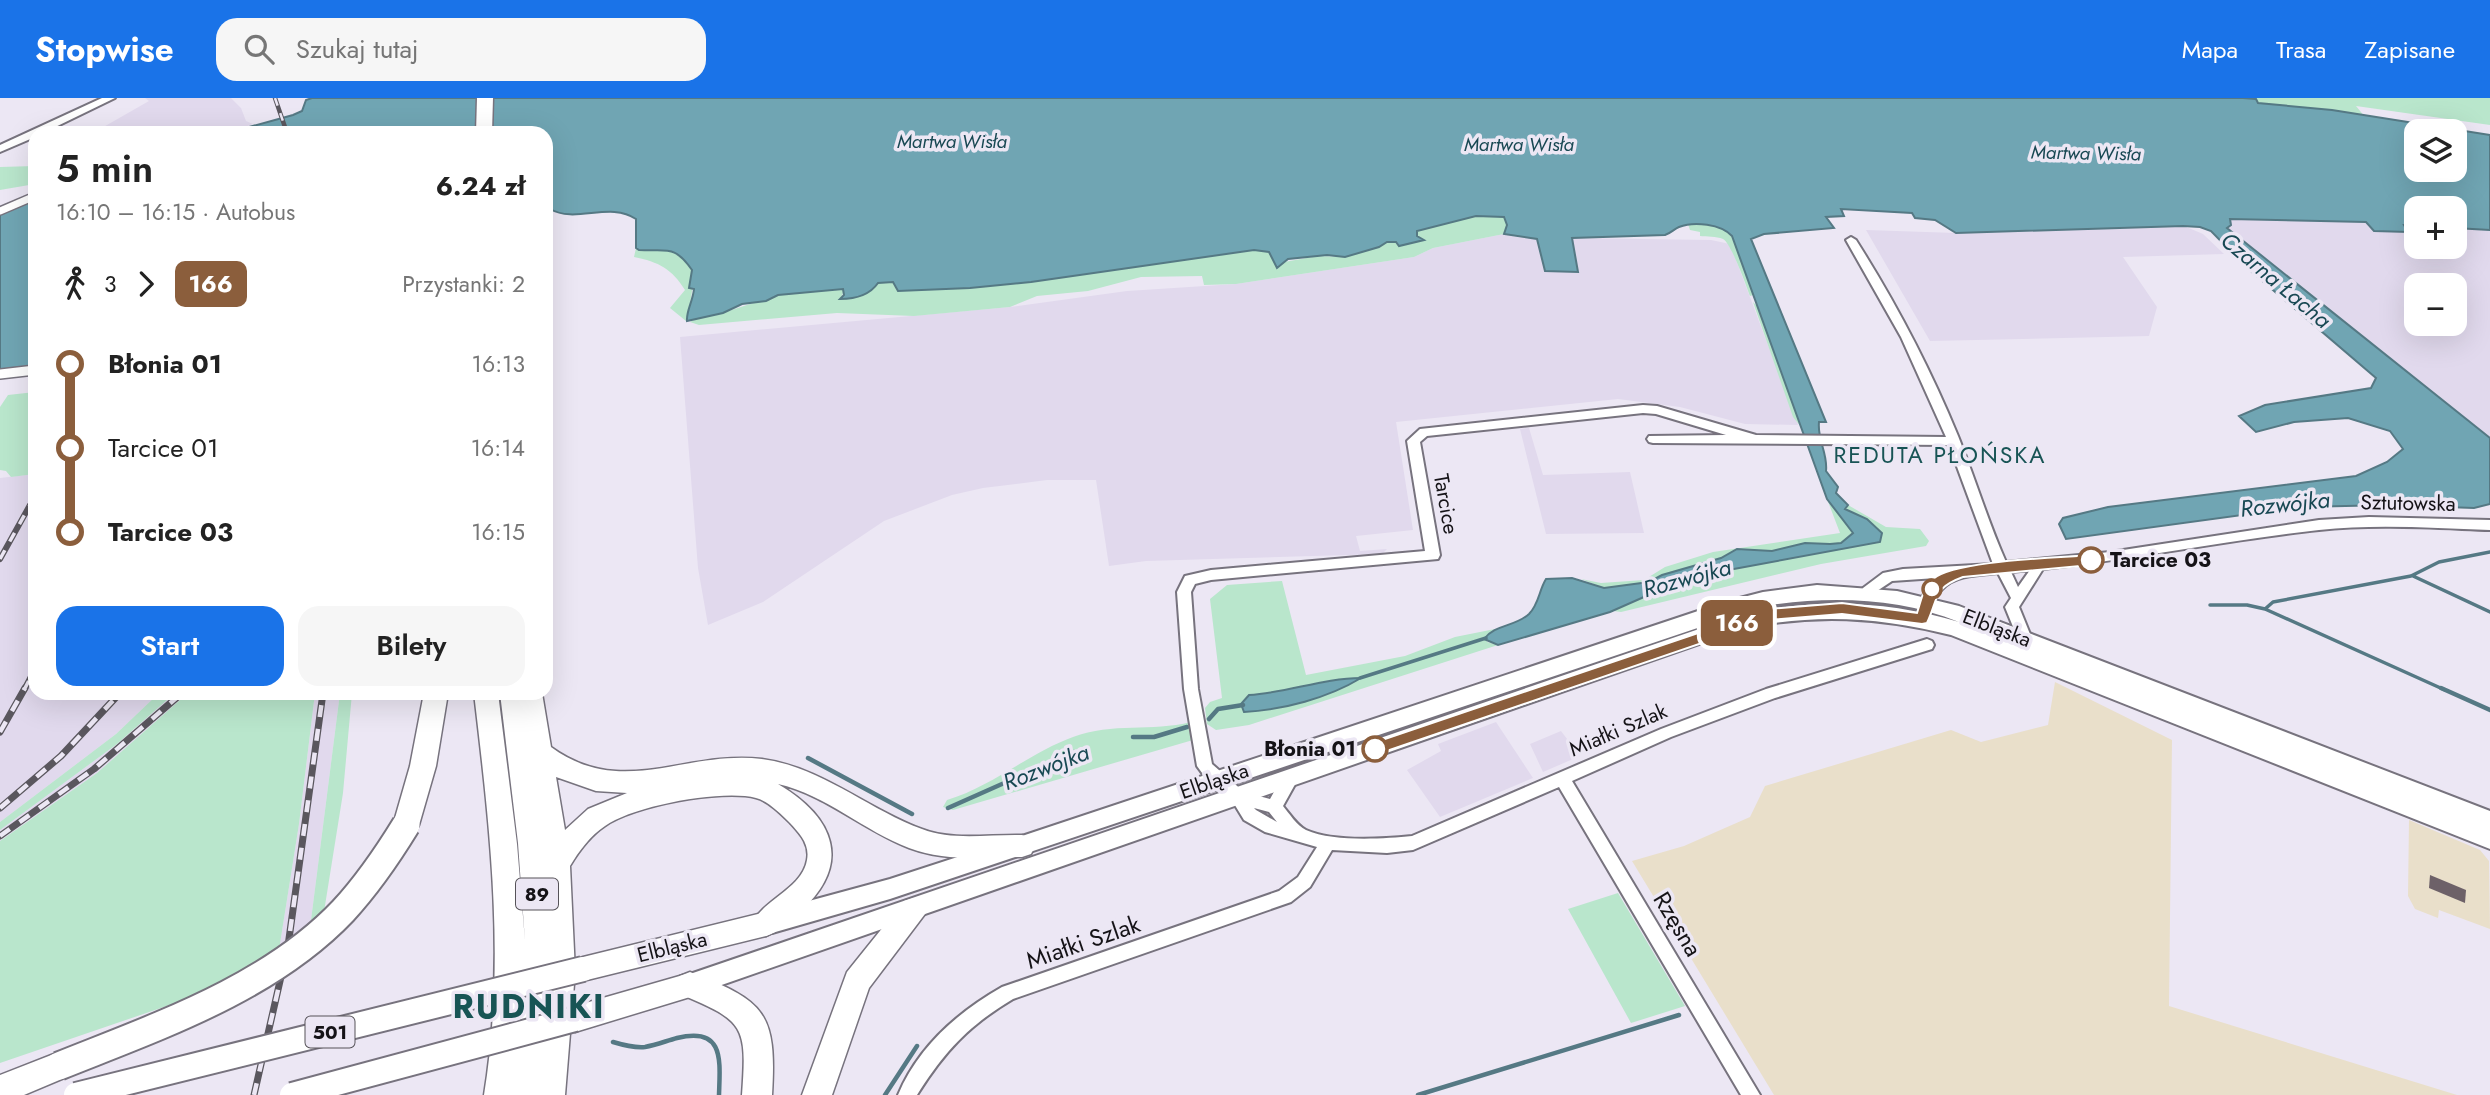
<!DOCTYPE html>
<html lang="pl">
<head>
<meta charset="utf-8">
<style>
  :root { --surface:#fff; --page:#f6f6f6; --text:#222; --muted:#767676; --accent:#1a73e8 }
  body { margin:0; font-family:Jost,sans-serif; background:var(--page); color:var(--text); height:100vh; display:flex; flex-direction:column; font-size:26px; white-space:nowrap }
  * { box-sizing:border-box; margin:0 }
  p { font-size:23px; color:var(--muted) }
  .icon { flex:none; width:38px; height:38px; fill:none; stroke:currentColor; stroke-width:2; stroke-linecap:round; stroke-linejoin:round }
  .map { position:relative; flex:1; overflow:hidden }
  .panel { position:absolute; left:28px; top:28px; width:525px; height:574px; display:flex; flex-direction:column; background:var(--surface); border-radius:21px; box-shadow:0 7px 28px #0002 }
  .panel>* { flex:none }
  .badge { padding:0 14px; border-radius:10px; font-size:24px; line-height:46px }
  .fabs { position:absolute; left:2404px; top:21px; display:grid; gap:14px }
  .fabs a { display:grid; place-items:center; width:63px; height:63px; border-radius:14px; background:var(--surface); box-shadow:0 7px 28px #0002; font-size:35px }
  .map>.badge { position:absolute; translate:-50% -50%; box-shadow:0 0 0 4px #fff }
  .legs { display:flex; align-items:center; gap:10px; height:77px; padding:0 28px; font-size:23px }
  .legs p { margin-inline-start:auto }
  .head { display:flex; align-items:center; justify-content:space-between; height:119px; padding:0 28px }
  h1 { font-size:38px; font-weight:600; line-height:52px }
  .button { display:flex; gap:14px; margin-top:auto; padding:14px 28px }
  .button a { flex:1; height:80px; border-radius:21px; background:var(--accent); color:#fff; font-size:28px; font-weight:600; line-height:80px; text-align:center }
  .button a+a { background:var(--page); color:var(--text) }
  ul { padding:0 28px; list-style:none }
  li { display:flex; align-items:center; gap:24px; height:84px; font-size:26px }
  li i { display:grid; place-items:center; width:10px; height:100%; margin:0 9px; background:currentColor }
  li i::after { content:''; width:18px; height:18px; margin:-9px; border:5px solid; border-radius:50%; background:var(--surface) }
  li p { margin-inline-start:auto }
  li:first-child i { background:linear-gradient(#0000 50%,currentColor 0) }
  li:last-child i { background:linear-gradient(currentColor 50%,#0000 0) }
  header { display:flex; align-items:center; gap:42px; box-sizing:border-box; height:98px; padding:0 35px; background:var(--accent); color:#fff }
  header strong { font-size:33px }
  nav { display:flex; gap:38px; margin-inline-start:auto; font-size:24px }
  .search { width:490px; height:63px; background:var(--page); display:flex; align-items:center; gap:18px; box-sizing:border-box; padding:0 24px; border-radius:21px; color:var(--muted); font-size:26px }
  .map>svg:first-child { display:block }
</style>
</head>
<body>
<header>
<strong>Stopwise</strong>
<div class="search"><svg class="icon" aria-label="search" viewBox="0 0 24 24"><circle cx="10" cy="10" r="6"/><path d="M15 15l6 6"/></svg>Szukaj tutaj</div>
<nav><a>Mapa</a><a>Trasa</a><a>Zapisane</a></nav>
</header>
<div class="map">
<svg width="2490" height="997" viewBox="0 0 2490 997">
  <rect width="100%" height="100%" fill="#ece7f4"/>
  <path fill="#e9dfca" d="M2055,584L2172,642L2169,908L2457,997H1774L1632,763L1684,748L1750,719L1765,688L1951,632L1981,644L2048,627Z
    M2409,722L2480,752L2489,763L2490,831L2439,812L2438,820L2415,811L2408,798Z"/>
  <path fill="#e1d9ed" fill-rule="evenodd" d="M145,0H231L241,10L246,23L253,26L231,34L93,35L149,3Z
    M2249,120L2366,124L2374,133L2407,134L2403,126L2417,127V149H2455V130L2490,132V340L2227,130L2229,121ZM2417,187H2455V226H2417Z
    M2184,128L2203,136L2224,156L2123,159L2157,209L2149,238L1930,243L1866,132L1956,135Z
    M1504,136L1537,140L1545,173L1571,140L1711,142L1730,146L1798,327L1745,326L1680,309L1618,301L1396,324L1413,432L1356,438L1360,453L1387,451L1382,456L1146,463L1109,468L1096,382H1047L983,390L952,397L884,423L763,504L708,527L698,470L680,239L1010,209L1127,193L1236,186L1414,159L1433,150Z
    M1529,330L1543,377L1630,374L1644,435L1546,436L1520,331Z
    M35,376V595H159L116,636L0,724V380Z
    M175,595H188L97,675L0,743V732L117,646Z
    M315,595H340L310,830L279,852L299,726Z
    M1496,624L1533,680L1440,719L1407,672L1441,653L1438,646Z
    M1561,633L1580,658L1543,674L1530,646Z"/>
  <path fill="#b9e6cc" fill-rule="evenodd" d="M2243,0H2490V27L2356,8L2365,19L2332,12L2258,5L2255,1Z
    M35,68V86L0,92V69Z
    M1491,117L1505,119L1507,127L1504,136L1433,150L1414,159L1236,186L1204,187L1202,178L1141,179L1088,193L1037,198L1010,209L914,218L837,215L699,227L690,224L701,218H713L778,197L844,191L841,201C856,201 869,197 878,185L893,184L898,193L970,190L1031,184L1254,152L1269,154L1272,160L1284,164L1318,158L1345,159L1379,149L1387,143L1422,142L1417,138V133L1450,122Z
    M1696,125L1722,130L1732,138L1753,197L1750,198C1746,187 1731,145 1723,141C1716,138 1707,139 1700,138V134L1690,132L1688,126Z
    M636,150C646,156 658,150 669,152C704,159 691,201 686,223L670,210L685,192C672,171 659,164 634,159Z
    M1753,204L1758,209L1801,329L1793,319Z
    M35,294V376L11,379L6,373L0,372V309L8,297Z
    M1827,401L1854,435L1841,445L1830,446L1805,445L1772,453L1737,451L1721,460L1662,477L1649,484L1604,490L1581,481L1601,485L1644,482L1665,469L1713,454L1840,435Z
    M1848,407L1886,429L1920,431L1929,443L1926,448L1821,466L1621,514L1613,513L1653,495L1723,473L1880,444L1867,421L1845,410Z
    M1282,483L1306,577L1405,558L1455,539L1495,531L1487,537V544L1498,547L1249,627L1216,632L1207,626L1205,610L1210,604L1222,600L1210,501L1227,487ZM1360,580C1332,600 1278,612 1244,614L1249,597L1281,595L1326,583Z
    M159,595H175L117,646L0,732V724L116,636Z
    M188,595H315L299,726L279,852L199,897L0,965V743L97,675Z
    M340,595H352L343,695L323,820L310,830Z
    M1191,624L1193,642L953,712L943,709L947,702C993,688 1029,655 1073,639C1113,624 1151,634 1191,624Z
    M1618,795L1685,908L1631,925L1568,811Z"/>
  <path fill="#70a5b3" stroke="#557984" stroke-width="2" fill-rule="evenodd" d="M312,0H2243L2256,1L2258,5L2332,12L2490,37V132L2455,130V110H2417V127H2404L2408,134L2374,133L2366,124L2230,121L2231,127L2227,130L2490,340V406L2474,410L2390,407L2301,409L2066,441L2059,426L2063,420L2108,409L2356,378L2387,364L2403,351L2390,333L2348,320L2294,324L2256,334L2239,318L2265,307L2371,290L2376,280L2246,169L2211,133L2200,129L2183,128L1956,135L1935,122L1915,120L1912,115L1841,111L1844,118L1826,119L1834,130L1764,136L1751,141L1826,324H1819C1817,342 1828,355 1826,373L1838,389L1836,395L1848,407L1845,411L1867,421L1882,435L1880,444L1723,473L1653,495L1610,514L1498,547L1484,541C1495,526 1515,529 1529,516C1539,506 1539,492 1546,481L1572,480L1604,490L1649,484L1662,477L1721,460L1737,451L1772,453L1805,445L1830,446L1841,445L1853,435L1827,401L1732,138C1721,126 1694,123 1679,129C1674,131 1671,135 1665,137L1572,140L1578,174L1545,173L1537,141L1504,136L1507,127L1504,119L1476,118L1417,133V138L1424,142L1399,148L1396,144H1387L1379,149L1345,159L1327,157L1288,161L1277,170L1269,154L1254,152L1031,184L970,190L898,193L893,184L878,185C869,198 855,201 840,201L844,197L843,191L778,197L766,203L742,206L723,215L687,223C686,213 693,203 694,191L689,190L692,172C674,146 667,154 639,152L636,150V121C610,103 576,126 550,111L546,102V35H209L218,32L231,34L293,17L302,13L306,2ZM2417,33H2455V72H2417Z
    M35,99V271L0,275V114Z
    M1361,580C1328,600 1283,612 1244,614L1241,606L1249,597C1287,595 1323,580 1361,580Z"/>
  <g fill="none" stroke-linecap="round" stroke-linejoin="round">
    <path stroke="#557984" stroke-width="3.5" d="M2413,478L2490,514
      M2210,507H2247L2265,511L2273,504L2411,478L2439,464L2490,454
      M2265,511L2445,592
      M1360,580L1486,540"/>
    <path stroke="#557984" stroke-width="4.5" d="M2441,590L2490,612
      M1209,621L1218,611L1243,607
      M1133,639H1154L1187,629
      M808,660L912,716
      M948,710L1074,654
      M613,944C623,947 634,950 645,949C656,947 666,943 677,940C725,928 720,963 719,997
      M885,997L917,948
      M1418,997L1679,917"/>
  </g>
  <path fill="#6d6168" d="M2430,777L2466,792L2465,805L2429,790Z"/>
  <g fill="none" stroke-linecap="round" stroke-linejoin="round">
    <g stroke="#77737e" stroke-width="10">
      <path id="pedestrian-far1" d="M0,113L35,98"/>
    </g>
    <g stroke="#77737e" stroke-width="12">
      <path id="pedestrian" d="M0,276L35,272"/>
    </g>
    <g stroke="#77737e" stroke-width="4">
      <path id="minor" d="M102,0H115L43,35H35V39L0,54V47Z
        M1851,139L1856,142C1896,205 1930,270 1958,338C1975,380 1988,424 2006,464L2110,454L2319,422L2369,419L2490,422V432C2433,430 2375,426 2319,432C2227,442 2136,461 2043,471L2019,509L2032,541L2030,545H2020L2018,541L2005,509L2011,500L1998,475C1976,478 1949,476 1937,498C1932,506 1931,516 1927,525H1917L1915,521C1919,505 1924,491 1936,480L1892,483L1868,499L1861,494L1863,490L1883,475L1903,471L1993,466L1949,347L1653,345L1649,344L1647,341L1649,338L1726,337L1656,316L1643,315L1427,338L1420,344L1440,457L1438,461L1211,482L1195,486L1191,494L1198,591L1212,666L1244,694L1270,701L1284,676L1290,674L1296,676L1298,681L1283,708C1289,715 1297,728 1306,732C1333,744 1382,741 1412,738L1661,631L1766,591L1927,541L1932,543L1934,547L1932,551L1775,600L1671,639L1572,683L1760,997H1741L1559,689L1413,752L1387,755L1332,752L1310,789L1291,804L1013,901C969,927 944,954 917,997H898C918,949 958,914 1002,889L1279,793L1298,779L1317,749L1265,734L1244,722L1233,704L1205,679L1197,668L1184,591L1177,494L1185,478L1211,472L1425,453L1407,343L1420,331L1643,307L1657,308L1756,337L1946,339L1901,239L1846,142ZM2030,472L2018,489L2011,474ZM1254,710L1269,714L1277,724L1256,712Z"/>
    </g>
    <g stroke="#77737e" stroke-width="4">
      <path id="secondary" d="M1817,487L1897,493L1959,508L2490,713V751L1951,537C1880,519 1813,515 1742,531L690,898L682,895L678,887L682,879L690,876L1740,517C1813,500 1887,502 1959,524C1897,499 1828,498 1763,508L890,801L772,835L764,831L760,824L764,817L772,813L890,781L1022,738L1728,503L1763,494Z"/>
    </g>
    <g stroke="#77737e" stroke-width="3">
      <path id="primary" d="M766,814L775,818L779,826L775,834L766,838L583,883L574,880L570,871L574,862L583,859Z
        M690,875L699,878L703,887L699,896L690,899L575,934L566,930L562,921L566,912L575,908Z"/>
    </g>
    <g stroke="#77737e" stroke-width="3">
      <path id="trunk" d="M477,0H493L492,35H476Z
        M424,595H448L436,668L419,727L415,735L406,738L397,735L393,727L410,668Z
        M474,595H498L517,746L525,843L518,745L500,595H542L551,649C622,701 684,652 762,661C822,669 867,711 922,731C952,743 990,736 1022,737L1031,740L1035,748L1031,756L1022,759C984,759 946,764 909,750C864,733 826,697 778,686C834,719 853,765 801,813C790,823 780,833 766,838L756,835L752,826C763,801 802,791 807,762C810,746 800,736 790,725C781,716 768,703 756,700C722,691 633,708 605,728C590,738 579,753 570,768L575,874L565,997H514L516,981L514,997H484C506,862 490,730 474,595ZM556,679L596,693L627,695L588,711L565,732Z
        M914,800L924,803L928,812L869,890L832,997H802L847,874L904,803Z
        M690,874C765,903 777,914 772,997H742C747,928 745,923 680,896L676,887L680,878Z
        M59,954L69,958L74,968L69,978L24,997H0V977Z"/>
    </g>
    <use href="#pedestrian-far1" stroke="#fff" stroke-width="7"/>
    <use href="#pedestrian" stroke="#fff" stroke-width="9"/>
    <use href="#minor" fill="#fff" fill-rule="evenodd"/>
    <use href="#secondary" fill="#fff" fill-rule="evenodd"/>
    <use href="#primary" fill="#fff" fill-rule="evenodd"/>
    <use href="#trunk" fill="#fff" fill-rule="evenodd"/>
    <g stroke="#5a575e" stroke-width="4.5">
      <path id="rail-far2" d="M275,0L287,35"/>
    </g>
    <g stroke="#5a575e" stroke-width="6">
      <path id="rail-far1" d="M0,461L30,407
        M24,592L35,571"/>
    </g>
    <g stroke="#5a575e" stroke-width="7">
      <path id="rail" d="M0,634L25,590
        M0,710L61,658L120,595
        M0,738L94,671L182,595
        M254,997L288,848L323,595"/>
    </g>
    <use href="#rail-far2" stroke="#ece7f4" stroke-width="2.5" stroke-dasharray="8" stroke-linecap="butt"/>
    <use href="#rail-far1" stroke="#ece7f4" stroke-width="3.5" stroke-dasharray="10" stroke-linecap="butt"/>
    <use href="#rail" stroke="#ece7f4" stroke-width="4.5" stroke-dasharray="12" stroke-linecap="butt"/>
    <g stroke="#77737e" stroke-width="28" stroke-linecap="butt">
      <path id="primary-bridge" d="M76,997L583,871
        M292,997L575,921"/>
    </g>
    <g stroke="#77737e" stroke-width="31" stroke-linecap="butt">
      <path id="trunk-bridge" d="M59,968C156,929 269,891 343,813C368,786 387,758 406,727"/>
    </g>
    <use href="#primary-bridge" stroke="#fff" stroke-width="24"/>
    <use href="#trunk-bridge" stroke="#fff" stroke-width="27"/>
  </g>
  <path fill="#8b5e3c" stroke="#fff" stroke-width="2" d="M2091,457L2097,462L2091,467L1963,479C1933,490 1939,499 1927,525L1922,526L1842,516L1769,522L1375,657L1368,651L1370,646L1769,511L1842,505L1917,515C1921,503 1923,489 1933,481C1955,462 2058,460 2091,457Z"/>
  <g fill="#fff" stroke="#8b5e3c" stroke-width="3.5">
    <circle cx="2091" cy="462" r="12"/>
    <circle cx="1932" cy="491" r="9"/>
    <circle cx="1375" cy="651" r="12"/>
  </g>
  <g text-anchor="middle" dominant-baseline="central" stroke-width="7" stroke-linejoin="round" paint-order="stroke">
    <g font-size="19" font-style="italic" fill="#184853" stroke="#ece7f4">
      <text x="952" y="43">Martwa Wisła</text>
      <text x="1519" y="46">Martwa Wisła</text>
      <text transform="translate(2086 55) rotate(1)">Martwa Wisła</text>
    </g>
    <g fill="#ece7f4" stroke="#565359" stroke-width="2">
      <rect x="516" y="780.5" width="42" height="31" rx="5"/>
      <rect x="305.5" y="918.5" width="49" height="31" rx="5"/>
    </g>
    <g font-size="19" font-weight="bold" fill="#151317">
      <text x="537" y="796">89</text>
      <text x="330" y="934">501</text>
    </g>
    <g font-size="21" fill="#151317" stroke="#ece7f4">
      <text transform="translate(2408 405) rotate(1)">Sztutowska</text>
      <text transform="translate(1446 406) rotate(80)">Tarcice</text>
      <text transform="translate(1997 530) rotate(21)">Elbląska</text>
      <text transform="translate(1618 632) rotate(-23)">Miałki Szlak</text>
      <text transform="translate(1214 683) rotate(-19)">Elbląska</text>
      <text transform="translate(672 849) rotate(-14)">Elbląska</text>
    </g>
    <g font-size="21" font-weight="bold" fill="#151317" stroke="#ece7f4" text-anchor="start">
      <text x="2110" y="462">Tarcice 03</text>
      <text x="1356" y="651" text-anchor="end">Błonia 01</text>
    </g>
    <g font-size="23" font-style="italic" fill="#184853" stroke="#ece7f4">
      <text transform="translate(2276 182) rotate(40)">Czarna Łacha</text>
      <text transform="translate(2285 406) rotate(-6)">Rozwójka</text>
      <text transform="translate(1687 480) rotate(-15)">Rozwójka</text>
      <text transform="translate(1046 669) rotate(-21)">Rozwójka</text>
    </g>
    <g font-size="23" letter-spacing="2" fill="#185455" stroke="#ece7f4">
      <text x="1940" y="357">REDUTA PŁOŃSKA</text>
    </g>
    <g font-size="24" fill="#151317" stroke="#ece7f4">
      <text transform="translate(1678 826) rotate(59)">Rzęsna</text>
      <text transform="translate(1083 844) rotate(-19)">Miałki Szlak</text>
    </g>
    <g font-size="33" font-weight="bold" letter-spacing="2" fill="#185455" stroke="#ece7f4">
      <text x="529" y="908">RUDNIKI</text>
    </g>
  </g>
</svg>
<div class="fabs">
<a><svg class="icon" aria-label="layers" viewBox="0 0 24 24"><path d="M12 4l9 5-9 5-9-5zM3 14l9 5 9-5"/></svg></a>
<a>+</a>
<a>−</a>
</div>
<b class="badge" style="left:1737px;top:525px;background:#8b5e3c;color:#fff">166</b>
<section class="panel">
<div class="head"><div><h1>5 min</h1><p>16:10 – 16:15 · Autobus</p></div><b>6.24 zł</b></div>
<div class="legs"><svg class="icon" aria-label="walk" viewBox="0 0 24 24"><circle cx="13" cy="4" r="2"/><path d="M13 8l-2 6 4 7M11 14l-3 7M7 12l3-4h3l4 4"/></svg>3<svg class="icon" aria-label="forward" viewBox="0 0 24 24"><path d="M9 5l7 7-7 7"/></svg><b class="badge" style="background:#8b5e3c;color:#fff">166</b><p>Przystanki: 2</p></div>
<ul>
<li><i style="color:#8b5e3c"></i><b>Błonia 01</b><p>16:13</p></li>
<li><i style="color:#8b5e3c"></i><span>Tarcice 01</span><p>16:14</p></li>
<li><i style="color:#8b5e3c"></i><b>Tarcice 03</b><p>16:15</p></li>
</ul>
<div class="button"><a>Start</a><a>Bilety</a></div>
</section>
</div>
</body>
</html>
